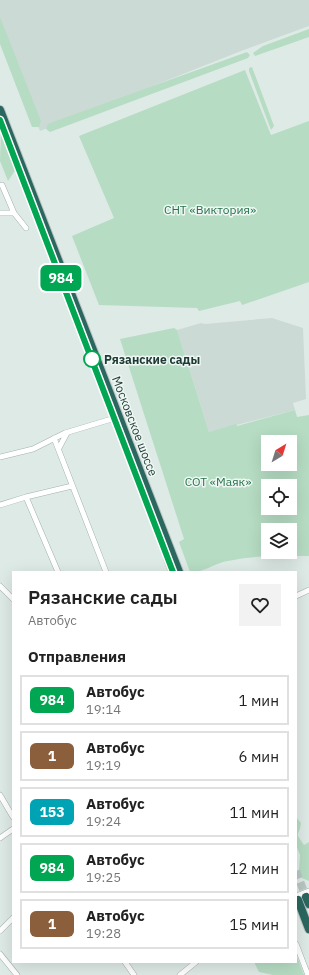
<!DOCTYPE html>
<html lang="ru">
<head>
<meta charset="utf-8">
<style>
  :root { --surface:#fff; --page:#f2f2f2; --text:#222; --muted:#767676; --line:#e0e0e0 }
  body { margin:0; font-family:"IBM Plex Sans",sans-serif; background:var(--page); color:var(--text); height:100vh; display:flex; flex-direction:column; font-size:15px; white-space:nowrap }
  * { box-sizing:border-box; margin:0 }
  p { font-size:13px; color:var(--muted) }
  .icon { flex:none; width:22px; height:22px; fill:none; stroke:currentColor; stroke-width:2; stroke-linecap:round; stroke-linejoin:round }
  .map { position:relative; flex:1; overflow:hidden }
  .side { position:absolute; left:12px; top:571px; width:285px; height:392px; display:flex; flex-direction:column; background:var(--surface); border-radius:0px; box-shadow:0 4px 16px #0002 }
  .side>* { flex:none }
  .badge { padding:0 8px; border-radius:6px; font-size:14px; line-height:26px }
  .needle { width:26px; rotate:38deg }
  .tools { position:absolute; left:261px; top:435px; display:grid; gap:8px }
  .tools a { display:grid; place-items:center; width:36px; height:36px; border-radius:0px; background:var(--surface); box-shadow:0 4px 16px #0002; font-size:20px }
  .map>.badge { position:absolute; translate:-50% -50%; box-shadow:0 0 0 2px #fff }
  h2 { padding:0 16px; font-size:15px; line-height:36px }
  .round { display:grid; place-items:center; flex:none; width:42px; height:42px; border-radius:0px; background:var(--page) }
  .headline { display:flex; align-items:center; justify-content:space-between; height:68px; padding:0 16px }
  h1 { font-size:19px; font-weight:600; line-height:30px }
  ul { padding:0; list-style:none }
  li { display:flex; align-items:center; gap:12px; height:50px; margin:0 8px 6px; padding:0 8px; border:2px solid var(--line); border-radius:0px }
  li div { flex:1 }
  li b { display:block; font-size:15px }
  li em { font-style:normal }
  li .badge { min-width:44px; font-weight:700; text-align:center }
  .map>svg:first-child { display:block }
</style>
</head>
<body>
<div class="map">
<svg width="309" height="975" viewBox="0 0 309 975">
  <rect width="100%" height="100%" fill="#deeae6"/>
  <path fill="#ccdad5" d="M0,0H309V26L236,53L40,131L0,35Z
    M272,318L303,328L306,399L293,403L295,410L209,432L177,330L201,323L205,324Z"/>
  <path fill="#b6dcc3" fill-rule="evenodd" d="M0,17L41,121L39,127H32L0,44Z
    M309,29V37L255,56L253,53L263,46Z
    M247,52L250,55L248,58L50,132L46,129L48,124L53,122Z
    M252,67L274,126L271,130L249,71V68Z
    M245,70L271,135L309,121V282L242,305L240,301L199,311L197,308L99,305L72,236L114,218L79,136Z
    M1,129L16,169L8,181L0,161Z
    M174,328L177,330L209,432L236,424L237,426L295,410L297,417L309,415V556C282,556 254,555 228,561C211,564 207,572 190,572L179,542L184,539L120,339ZM268,442H290V464H268ZM268,486H290V508H268ZM268,530H290V552H268Z
    M296,817L301,823C299,838 294,831 304,845L309,842V881L302,878L299,871L300,855L296,845Z
    M296,954L304,975H273L259,972L255,964V962H296Z"/>
  <g fill="none" stroke-linecap="round" stroke-linejoin="round">
    <path stroke="#b8c7c3" stroke-width="8" stroke-dasharray="8 4" stroke-linecap="butt" d="M296,871L306,897"/>
    <g stroke="#a1b2ad" stroke-width="6">
      <path id="minor" d="M2,185L14,213L26,228
        M0,213H14
        M54,438L106,572
        M59,448L67,433
        M0,457L33,449L65,433L115,418
        M26,497L58,572
        M0,505L26,497L72,486
        M0,586L13,599
        M296,596L309,590
        M0,795L13,817
        M0,838L13,829
        M296,896L309,891
        M0,931L13,918
        M296,944L308,975
        M0,954L17,975
        M125,962L134,975
        M180,975L196,962"/>
    </g>
    <g stroke="#bcc4c2" stroke-width="10">
      <path id="highway" d="M0,110L179,572
        M168,558L173,572
        M306,897L309,904
        M298,900L309,929"/>
    </g>
    <use href="#minor" stroke="#fff" stroke-width="5"/>
    <use href="#highway" stroke="#2a675f" stroke-width="8"/>
  </g>
  <g fill="none" stroke-linecap="round" stroke-linejoin="round">
    <g stroke="#fff" stroke-width="9">
      <path id="line" d="M0,120L173,572"/>
    </g>
    <use href="#line" stroke="#00a651" stroke-width="6"/>
  </g>
  <circle fill="#fff" stroke="#00a651" stroke-width="2" cx="92" cy="359" r="8"/>
  <g text-anchor="middle" dominant-baseline="central" stroke-width="3" stroke-linejoin="round" paint-order="stroke">
    <g font-size="12" fill="#28724b" stroke="#eef7f3">
      <text x="210" y="209">СНТ «Виктория»</text>
      <text x="218" y="481">СОТ «Маяк»</text>
    </g>
    <g font-size="12" font-weight="bold" fill="#1f3a35" stroke="#eef7f3" text-anchor="start">
      <text x="104" y="359">Рязанские сады</text>
    </g>
    <g font-size="12" fill="#1f3a35" stroke="#eef7f3">
      <text transform="translate(135 426) rotate(69)">Московское шоссе</text>
    </g>
  </g>
</svg>
<div class="tools">
<a><svg class="needle" viewBox="-14 -14 28 28"><path d="M0-13l5 13h-10z" fill="#e53935"/><path d="M0 13l5-13h-10z" fill="#767676"/></svg></a>
<a><svg class="icon" aria-label="locate" viewBox="0 0 24 24"><circle cx="12" cy="12" r="6"/><path d="M12 2v4M12 18v4M2 12h4M18 12h4"/></svg></a>
<a><svg class="icon" aria-label="layers" viewBox="0 0 24 24"><path d="M12 4l9 5-9 5-9-5zM3 14l9 5 9-5"/></svg></a>
</div>
<b class="badge" style="left:61px;top:278px;background:#00a651;color:#fff">984</b>
<section class="side">
<div class="headline"><div><h1>Рязанские сады</h1><p>Автобус</p></div><a class="round"><svg class="icon" aria-label="heart" viewBox="0 0 24 24"><path d="M12 20l-8-8c-3-5 5-10 8-4 3-6 11-1 8 4z"/></svg></a></div>
<h2>Отправления</h2>
<ul>
<li><span class="badge" style="background:#00a651;color:#fff">984</span><div><b>Автобус</b><p>19:14</p></div><em>1 мин</em></li>
<li><span class="badge" style="background:#8b5e3c;color:#fff">1</span><div><b>Автобус</b><p>19:19</p></div><em>6 мин</em></li>
<li><span class="badge" style="background:#00a3b4;color:#fff">153</span><div><b>Автобус</b><p>19:24</p></div><em>11 мин</em></li>
<li><span class="badge" style="background:#00a651;color:#fff">984</span><div><b>Автобус</b><p>19:25</p></div><em>12 мин</em></li>
<li><span class="badge" style="background:#8b5e3c;color:#fff">1</span><div><b>Автобус</b><p>19:28</p></div><em>15 мин</em></li>
</ul>
</section>
</div>
</body>
</html>
